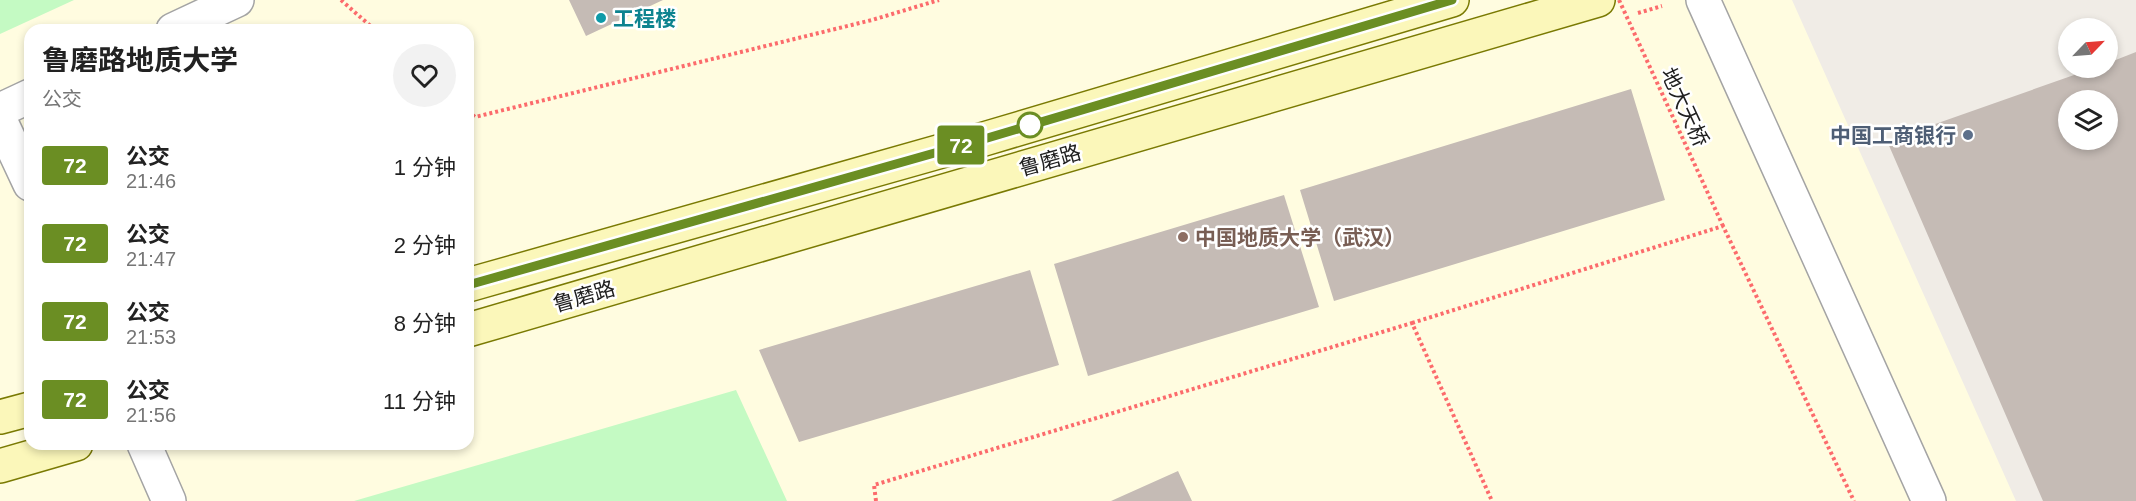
<!DOCTYPE html>
<html lang="zh">
<head>
<meta charset="utf-8">
<style>
  :root { --surface:#fff; --page:#f2f2f2; --text:#222; --muted:#767676 }
  body { margin:0; font-family:Helvetica,"Noto Sans SC",sans-serif; background:var(--page); color:var(--text); height:100vh; display:flex; flex-direction:column; font-size:22px; white-space:nowrap }
  * { box-sizing:border-box; margin:0 }
  p { font-size:20px; color:var(--muted) }
  .icon { flex:none; width:33px; height:33px; fill:none; stroke:currentColor; stroke-width:2; stroke-linecap:round; stroke-linejoin:round }
  .map { position:relative; flex:1; overflow:hidden }
  .side { position:absolute; left:24px; top:24px; width:450px; height:426px; display:flex; flex-direction:column; background:var(--surface); border-radius:18px; box-shadow:0 3px 9px #0003 }
  .side>* { flex:none }
  .badge { padding:0 12px; border-radius:4px; font-size:21px; line-height:39px }
  .needle { width:39px; rotate:65deg }
  .controls { position:absolute; left:2058px; top:18px; display:grid; gap:12px }
  .controls a { display:grid; place-items:center; width:60px; height:60px; border-radius:50%; background:var(--surface); box-shadow:0 3px 9px #0003; font-size:30px }
  .map>.badge { position:absolute; translate:-50% -50%; box-shadow:0 0 0 3px #fff }
  .round { display:grid; place-items:center; flex:none; width:63px; height:63px; border-radius:32px; background:var(--page) }
  .summary { display:flex; align-items:center; justify-content:space-between; height:102px; padding:0 18px }
  h1 { font-size:28px; font-weight:700; line-height:45px }
  ul { padding:0; list-style:none }
  li { display:flex; align-items:center; gap:18px; height:78px; padding:0 18px }
  li div { flex:1 }
  li b { display:block; font-size:22px }
  li em { font-style:normal }
  li .badge { min-width:66px; font-weight:700; text-align:center }
  .map>svg:first-child { display:block }
</style>
</head>
<body>
<div class="map">
<svg width="2136" height="501" viewBox="0 0 2136 501">
  <rect width="100%" height="100%" fill="#f0ece6"/>
  <path fill="#fffce0" fill-rule="evenodd" d="M0,0H1792L2016,501H0ZM30,30H468V444H30Z"/>
  <path fill="#c4fac3" d="M0,0H74L0,34Z
    M736,390L787,501H354Z"/>
  <path fill="#c5bbb5" fill-rule="evenodd" d="M569,0H663L586,36Z
    M2136,52V501H2043L1887,141L2094,68H2108V63ZM2068,100H2108V140H2068Z
    M1631,89L1665,200L1334,301L1300,190Z
    M1284,195L1319,307L1088,376L1054,264Z
    M1030,270L1059,365L799,442L759,350Z
    M1178,471L1192,501H1111Z"/>
  <g fill="none" stroke-linecap="round" stroke-linejoin="round">
    <g stroke="#a4a4a4" stroke-width="36">
      <path id="street" d="M1703,0L1929,501
        M173,30L237,0
        M0,110L30,96
        M0,120L30,184
        M144,444L169,501"/>
    </g>
    <g stroke="#7a7a03" stroke-width="36">
      <path id="secondary" d="M468,285L984,139L1452,0
        M468,330L1598,0
        M0,417L30,409
        M0,466L76,444"/>
    </g>
    <path stroke="#fc6b6c" stroke-width="4" stroke-dasharray="3 3" stroke-linecap="butt" d="M341,0L375,30
      M1638,13L1662,6
      M468,111L475,117L872,20L939,0
      M1412,323L1723,226L1854,501
      M192,448L207,444
      M876,501L874,485L1412,323L1492,501"/>
    <use href="#street" stroke="#fff" stroke-width="33"/>
    <use href="#secondary" stroke="#fbf7ba" stroke-width="33"/>
    <path stroke="#fc6b6c" stroke-width="4" stroke-dasharray="3 3" stroke-linecap="butt" d="M1619,0L1723,226"/>
  </g>
  <g fill="none" stroke-linecap="round" stroke-linejoin="round">
    <g stroke="#fff" stroke-width="14">
      <path id="line" d="M468,285L984,139L1452,0"/>
    </g>
    <use href="#line" stroke="#6b8e23" stroke-width="9"/>
  </g>
  <circle fill="#0f9aa8" stroke="#fff" stroke-width="2" cx="601" cy="18" r="6"/>
  <circle fill="#fff" stroke="#6b8e23" stroke-width="3" cx="1030" cy="125" r="12"/>
  <circle fill="#5c6f8a" stroke="#fff" stroke-width="2" cx="1968" cy="135" r="6"/>
  <circle fill="#8d6e63" stroke="#fff" stroke-width="2" cx="1183" cy="237" r="6"/>
  <g text-anchor="middle" dominant-baseline="central" stroke-width="5" stroke-linejoin="round" paint-order="stroke">
    <g font-size="21" font-weight="bold" fill="#0d838f" stroke="#fff" text-anchor="start">
      <text x="613" y="18">工程楼</text>
    </g>
    <g font-size="21" fill="#202020" stroke="#fff">
      <text transform="translate(1685 107) rotate(65)">地大天桥</text>
      <text transform="translate(1050 160) rotate(-16)">鲁磨路</text>
      <text transform="translate(584 296) rotate(-16)">鲁磨路</text>
    </g>
    <g font-size="21" font-weight="bold" fill="#4e5e75" stroke="#fff" text-anchor="end">
      <text x="1956" y="135">中国工商银行</text>
    </g>
    <g font-size="21" font-weight="bold" fill="#785e54" stroke="#fff" text-anchor="start">
      <text x="1195" y="237">中国地质大学（武汉）</text>
    </g>
  </g>
</svg>
<div class="controls">
<a><svg class="needle" viewBox="-14 -14 28 28"><path d="M0-13l5 13h-10z" fill="#e53935"/><path d="M0 13l5-13h-10z" fill="#767676"/></svg></a>
<a><svg class="icon" aria-label="layers" viewBox="0 0 24 24"><path d="M12 4l9 5-9 5-9-5zM3 14l9 5 9-5"/></svg></a>
</div>
<b class="badge" style="left:961px;top:145px;background:#6b8e23;color:#fff">72</b>
<section class="side">
<div class="summary"><div><h1>鲁磨路地质大学</h1><p>公交</p></div><a class="round"><svg class="icon" aria-label="heart" viewBox="0 0 24 24"><path d="M12 20l-8-8c-3-5 5-10 8-4 3-6 11-1 8 4z"/></svg></a></div>
<ul>
<li><span class="badge" style="background:#6b8e23;color:#fff">72</span><div><b>公交</b><p>21:46</p></div><em>1 分钟</em></li>
<li><span class="badge" style="background:#6b8e23;color:#fff">72</span><div><b>公交</b><p>21:47</p></div><em>2 分钟</em></li>
<li><span class="badge" style="background:#6b8e23;color:#fff">72</span><div><b>公交</b><p>21:53</p></div><em>8 分钟</em></li>
<li><span class="badge" style="background:#6b8e23;color:#fff">72</span><div><b>公交</b><p>21:56</p></div><em>11 分钟</em></li>
</ul>
</section>
</div>
</body>
</html>
